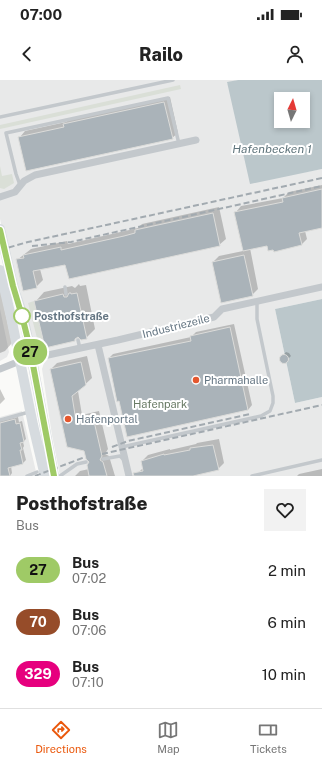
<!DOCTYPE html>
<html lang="en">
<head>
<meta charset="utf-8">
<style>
  :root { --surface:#fff; --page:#f2f2f2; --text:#222; --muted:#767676; --line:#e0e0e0; --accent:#ea580c }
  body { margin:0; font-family:"Public Sans",sans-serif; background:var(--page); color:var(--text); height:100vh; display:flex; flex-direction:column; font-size:15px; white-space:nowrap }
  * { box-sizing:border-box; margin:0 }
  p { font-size:13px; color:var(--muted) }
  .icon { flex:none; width:22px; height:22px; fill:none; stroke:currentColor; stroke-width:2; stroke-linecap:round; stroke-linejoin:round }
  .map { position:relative; height:396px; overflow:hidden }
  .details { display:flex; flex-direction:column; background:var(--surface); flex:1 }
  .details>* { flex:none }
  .badge { padding:0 8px; border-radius:13px; font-size:14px; line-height:26px }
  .needle { width:26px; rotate:5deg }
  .tools { position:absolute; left:274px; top:12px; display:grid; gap:8px }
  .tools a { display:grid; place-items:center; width:36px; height:36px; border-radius:0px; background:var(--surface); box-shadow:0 2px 6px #0003; font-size:20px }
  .map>.badge { position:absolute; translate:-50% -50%; box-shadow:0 0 0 2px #fff }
  .round { display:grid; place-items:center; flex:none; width:42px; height:42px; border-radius:0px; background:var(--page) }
  .overview { display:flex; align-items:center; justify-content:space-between; height:68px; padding:0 16px }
  h1 { font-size:19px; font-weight:800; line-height:30px }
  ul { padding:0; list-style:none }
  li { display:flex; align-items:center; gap:12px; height:52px; padding:0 16px }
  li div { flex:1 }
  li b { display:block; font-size:15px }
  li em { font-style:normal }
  li .badge { min-width:44px; font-weight:700; text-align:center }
  .status { display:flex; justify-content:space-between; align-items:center; height:28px; padding:0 20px; background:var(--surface); direction:ltr }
  .status svg { height:11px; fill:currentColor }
  header { display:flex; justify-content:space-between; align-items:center; height:52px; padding:0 16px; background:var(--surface); font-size:18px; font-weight:800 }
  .tabs { display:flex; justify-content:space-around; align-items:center; height:56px; border-top:1px solid var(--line); background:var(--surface); font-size:11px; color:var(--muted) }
  .tabs a { display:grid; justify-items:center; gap:2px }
  .tabs .current { color:var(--accent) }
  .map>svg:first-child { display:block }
</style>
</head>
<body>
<div class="status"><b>07:00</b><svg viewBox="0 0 49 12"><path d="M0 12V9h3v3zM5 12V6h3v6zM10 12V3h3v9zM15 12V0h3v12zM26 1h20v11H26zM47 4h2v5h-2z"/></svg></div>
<header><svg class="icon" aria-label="back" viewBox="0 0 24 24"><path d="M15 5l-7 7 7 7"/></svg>Railo<svg class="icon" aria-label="person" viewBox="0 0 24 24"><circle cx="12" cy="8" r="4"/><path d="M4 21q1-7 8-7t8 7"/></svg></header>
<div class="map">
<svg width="322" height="396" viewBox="0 0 322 396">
  <rect width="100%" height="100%" fill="#fafaf8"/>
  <path fill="#e8e9e9" d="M0,0H238L227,3L300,93L322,89V219L275,229L295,323L322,317V396H60L52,355L42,289L44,283L27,261L23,222L20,211L14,205L0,139Z
    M0,229L9,272L7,277L0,281Z
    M22,331L37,396H0V337Z"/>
  <path fill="#dadfd7" d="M180,5L181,9L0,49V45Z
    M0,86L2,96L12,94L14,103L4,109L0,108Z
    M34,221L43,261L38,262L28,223Z"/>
  <path fill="#bbc7cb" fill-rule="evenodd" d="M238,0H322V89L250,104L227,2ZM281,19H303V41H281Z
    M322,219V317L295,323L275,229Z"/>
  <path fill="#0003" d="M170,17L178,53L172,58L20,57L25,51L66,42L70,39Z
    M322,105V147L305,151L307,159L301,165H268L250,168L258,209L252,215L213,182L219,176L243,171L236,132L241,126L283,118L289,112Z
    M219,127L226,159L219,165L65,183L40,189L43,200L36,207L17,180L31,169L67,161L68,164L138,148L142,144Z
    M79,204L80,206L86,205L95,249L86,258L79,256L74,260L36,221L44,212L72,206L75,208Z
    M0,208L12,263L5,271L0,273Z
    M234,244L252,325L248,330L109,278L113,274L191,257L196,252Z
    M286,272L289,273L291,276L286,281L283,282L281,281L280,278Z
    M87,276L92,298L78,311L82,335L99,331L108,369L105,374L109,376L115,396H75L80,391L89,389L90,381L85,371L51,289L57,283Z
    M0,309L5,319L0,324Z
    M18,337L19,342L22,341L26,359L23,362L24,366L23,368L26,380L23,383L11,386L12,393L10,396H0V341Z
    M219,359L224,383L218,389L189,396H145L139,392L143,388L142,381L148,375L170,369V370L196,364L197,363Z
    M322,389V396H297L299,394Z"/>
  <path fill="#aab3b9" stroke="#dcdcda" d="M164,22L173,59L26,91L18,57L64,47L63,44Z
    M322,109V148L299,153L302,165L274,172L273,170L268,171L267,166L243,171L234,132L283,122L282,118Z
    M213,133L220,166L69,199L65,185L33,191L37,208L23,211L16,179L24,178L23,175L61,167V170L124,156L135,153V150Z
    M244,175L253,216L221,223L212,182Z
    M69,213H71V214L77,213L87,259L81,260L78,257L75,259V261L45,268L34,221L63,214L64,217H67Z
    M230,247L248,330L127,357L119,321L117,322L108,278L191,261L190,256Z
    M279.5 279a4.5 4.5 0 1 1 9 0a4.5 4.5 0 1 1-9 0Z
    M81,282L86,305L72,316L76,341L93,337L102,376L100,380L103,382L107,396H89L87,385L89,382L86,379L84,371L67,367L50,289Z
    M15,339L16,344L20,343L24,362L20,363L22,370H20L23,384L8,388L10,396H0V343Z
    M213,365L219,390L193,396H134L133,393L143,391L141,381L164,374V375L190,370V368Z"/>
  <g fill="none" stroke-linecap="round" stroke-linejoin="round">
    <path stroke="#c3c8cc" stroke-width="3.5" d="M0,37L173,0
      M20,105L16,94L6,53L168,18L179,64
      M65,207L66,214
      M78,260L80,269
      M0,340L29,332
      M122,367L261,336L270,331L273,323V316L257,239V222
      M103,379L120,376L124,380
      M27,396L37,392
      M60,396L77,384L86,382
      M252,396L322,380"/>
    <path stroke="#c3c8cc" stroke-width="7" d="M0,117L15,112L24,101L35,95L196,60
      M98,265L129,396
      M0,289L20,281L118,260L214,237L222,229L322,207"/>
    <path stroke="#d6dbdf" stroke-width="10" d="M0,149L13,206L23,236L29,264L54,396
      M0,190L11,237L33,345L45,396"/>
    <path stroke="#a2aab0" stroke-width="2" stroke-dasharray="6 3" stroke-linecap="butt" d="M32,166L71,162L322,106
      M0,170L28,162L322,98
      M112,367L128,361L250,334
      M102,374L322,325
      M35,396L85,377"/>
  </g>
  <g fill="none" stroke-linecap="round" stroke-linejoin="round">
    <g stroke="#fff" stroke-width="9">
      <path id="line" d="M0,150L13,206L22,236L29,264L54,396"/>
    </g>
    <use href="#line" stroke="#9fca66" stroke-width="6"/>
  </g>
  <circle fill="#fff" stroke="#9fca66" stroke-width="2" cx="22" cy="236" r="8"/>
  <g fill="#e4572e" stroke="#fff" stroke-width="1.5">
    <circle cx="196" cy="300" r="4"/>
    <circle cx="68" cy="339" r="4"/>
  </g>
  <g text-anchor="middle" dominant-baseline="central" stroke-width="4" stroke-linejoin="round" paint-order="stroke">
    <g font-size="11" font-weight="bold" fill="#657683" stroke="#fff" text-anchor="start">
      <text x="34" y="236">Posthofstraße</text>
    </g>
    <g font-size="11" fill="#657683" stroke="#fff">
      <text transform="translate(176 246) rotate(-14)">Industriezeile</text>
    </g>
    <g font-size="11" fill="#657683" stroke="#fff" text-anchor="start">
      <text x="204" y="300">Pharmahalle</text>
      <text x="76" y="339">Hafenportal</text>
    </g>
    <g font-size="11" fill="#687a64" stroke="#fff">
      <text x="160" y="324">Hafenpark</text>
    </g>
    <g font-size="12" font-style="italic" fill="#60757c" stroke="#fff">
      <text x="272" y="69">Hafenbecken 1</text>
    </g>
  </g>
</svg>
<div class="tools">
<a><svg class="needle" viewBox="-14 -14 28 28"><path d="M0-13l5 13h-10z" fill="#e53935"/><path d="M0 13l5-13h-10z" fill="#767676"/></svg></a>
</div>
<b class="badge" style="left:30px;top:272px;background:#9fca66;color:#111">27</b>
</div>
<section class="details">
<div class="overview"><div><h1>Posthofstraße</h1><p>Bus</p></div><a class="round"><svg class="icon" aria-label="heart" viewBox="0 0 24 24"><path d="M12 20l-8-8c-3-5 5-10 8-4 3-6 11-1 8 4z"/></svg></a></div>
<ul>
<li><span class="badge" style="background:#9fca66;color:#111">27</span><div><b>Bus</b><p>07:02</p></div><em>2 min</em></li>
<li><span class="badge" style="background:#964c29;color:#fff">70</span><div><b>Bus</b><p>07:06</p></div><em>6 min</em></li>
<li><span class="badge" style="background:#e6007e;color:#fff">329</span><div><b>Bus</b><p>07:10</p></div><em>10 min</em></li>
</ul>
</section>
<nav class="tabs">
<a class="current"><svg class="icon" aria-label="directions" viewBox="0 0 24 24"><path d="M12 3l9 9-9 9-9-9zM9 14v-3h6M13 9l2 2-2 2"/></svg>Directions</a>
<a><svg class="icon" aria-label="map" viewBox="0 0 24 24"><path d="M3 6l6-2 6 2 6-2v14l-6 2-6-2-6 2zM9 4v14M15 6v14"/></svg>Map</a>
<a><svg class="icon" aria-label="tickets" viewBox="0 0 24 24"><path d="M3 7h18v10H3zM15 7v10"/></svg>Tickets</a>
</nav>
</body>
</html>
